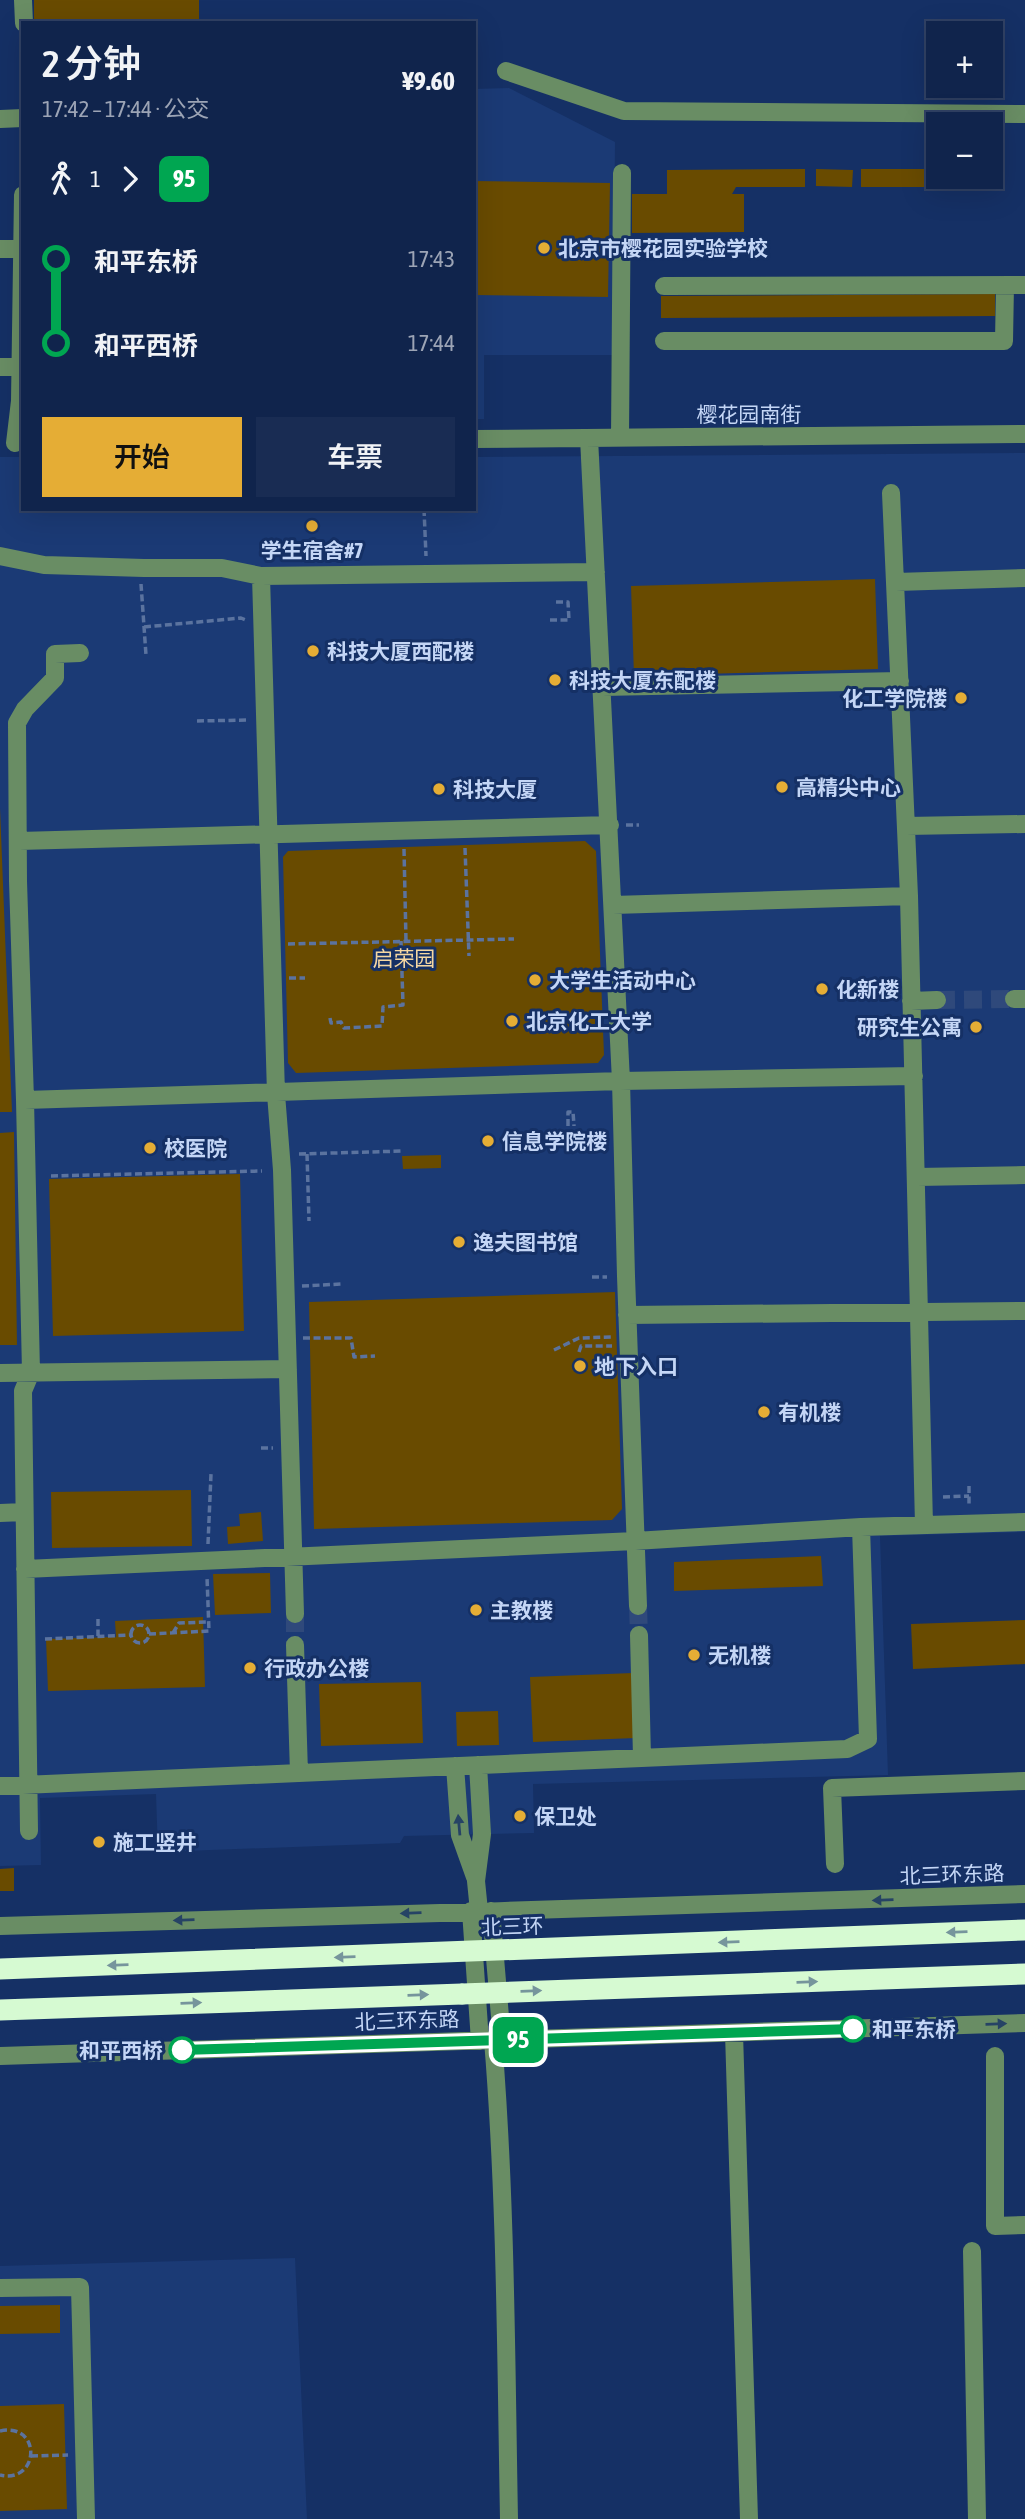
<!DOCTYPE html>
<html lang="zh">
<head>
<meta charset="utf-8">
<style>
  :root { --surface:#10244c; --page:#192c53; --text:#f1f3f6; --muted:#9ca4b5; --line:#304164; --accent:#e5ad35 }
  body { margin:0; font-family:"Asap Condensed","Noto Sans SC",sans-serif; background:var(--page); color:var(--text); height:100vh; display:flex; flex-direction:column; font-size:26px; white-space:nowrap }
  * { box-sizing:border-box; margin:0 }
  p { font-size:23px; color:var(--muted) }
  .icon { flex:none; width:38px; height:38px; fill:none; stroke:currentColor; stroke-width:2; stroke-linecap:round; stroke-linejoin:round }
  .map { position:relative; flex:1; overflow:hidden }
  .panel { position:absolute; left:21px; top:21px; width:455px; height:490px; display:flex; flex-direction:column; background:var(--surface); border-radius:0px; box-shadow:0 7px 28px #0002,0 0 0 2px var(--line) }
  .panel>* { flex:none }
  .badge { padding:0 14px; border-radius:10px; font-size:24px; line-height:46px }
  .controls { position:absolute; left:926px; top:21px; display:grid; gap:14px }
  .controls a { display:grid; place-items:center; width:77px; height:77px; border-radius:0px; background:var(--surface); box-shadow:0 7px 28px #0002,0 0 0 2px var(--line); font-size:35px }
  .map>.badge { position:absolute; translate:-50% -50%; box-shadow:0 0 0 4px #fff }
  .legs { display:flex; align-items:center; gap:10px; height:77px; padding:0 21px; font-size:23px }
  .legs p { margin-inline-start:auto }
  .head { display:flex; align-items:center; justify-content:space-between; height:119px; padding:0 21px }
  h1 { font-size:38px; font-weight:600; line-height:52px }
  .cta { display:flex; gap:14px; margin-top:auto; padding:14px 21px }
  .cta a { flex:1; height:80px; border-radius:0px; background:var(--accent); color:#111; font-size:28px; font-weight:600; line-height:80px; text-align:center }
  .cta a+a { background:var(--page); color:var(--text) }
  ul { padding:0 21px; list-style:none }
  li { display:flex; align-items:center; gap:24px; height:84px; font-size:26px }
  li i { display:grid; place-items:center; width:10px; height:100%; margin:0 9px; background:currentColor }
  li i::after { content:''; width:18px; height:18px; margin:-9px; border:5px solid; border-radius:50%; background:var(--surface) }
  li p { margin-inline-start:auto }
  li:first-child i { background:linear-gradient(#0000 50%,currentColor 0) }
  li:last-child i { background:linear-gradient(currentColor 50%,#0000 0) }
  .map>svg:first-child { display:block }
</style>
</head>
<body>
<div class="map">
<svg width="1025" height="2519" viewBox="0 0 1025 2519">
  <rect width="100%" height="100%" fill="#153065"/>
  <path fill="#1b3a75" d="M509,88L615,142L613,355H484V419H474V89Z
    M1025,453V1532L880,1536L888,1775L533,1784L534,1833L404,1836L400,1843L158,1852L156,1794L40,1798L41,1865L0,1866V457H23V509H474V457Z
    M295,2258L307,2519H0V2266Z"/>
  <path fill="#694b00" d="M34,0H199V23H34Z
    M805,169V187H736L732,194H744V232L632,233V194H667V170Z
    M816,169L853,170L852,187L816,186Z
    M861,169H938V177H990V187H861Z
    M474,181L610,183L608,297L474,295Z
    M995,294V316L661,318V296Z
    M875,579L878,669L634,676L631,586Z
    M0,808L12,1112H0Z
    M585,841L596,851L604,1055L598,1063L296,1073L288,1063L283,857L288,851Z
    M14,1132L17,1345H0V1133Z
    M441,1155V1168L403,1169L402,1156Z
    M240,1174L244,1331L53,1336L49,1179Z
    M615,1292L622,1509L612,1520L314,1529L309,1302Z
    M191,1490L192,1546L52,1548L51,1492Z
    M261,1512L263,1541L228,1544L227,1527L240,1526L239,1514Z
    M821,1556L823,1586L674,1591V1562Z
    M270,1573L271,1613L215,1615L213,1574Z
    M203,1617L205,1687L48,1691L46,1639L116,1637L115,1621Z
    M1025,1620V1664L913,1669L911,1624Z
    M633,1673L636,1738L533,1742L530,1677Z
    M421,1682L423,1743L321,1746L319,1684Z
    M498,1711L499,1745L457,1746L456,1712Z
    M14,1868V1891H0V1869Z
    M60,2305V2333L0,2334V2306Z
    M64,2404L67,2509L0,2511V2406Z"/>
  <g fill="none" stroke-linecap="round" stroke-linejoin="round">
    <path stroke="#2f497b" stroke-width="18" stroke-dasharray="18 9" stroke-linecap="butt" d="M937,1000L1014,999
      M638,1606L639,1635
      M295,1614V1645"/>
    <path stroke="#5b739f" stroke-width="3.5" stroke-dasharray="7 3.5" stroke-linecap="butt" d="M424,509L426,556
      M141,584L146,655
      M550,620H569L568,602H553
      M144,627L241,618L246,620
      M197,721L248,720
      M626,825H639
      M465,848L469,956
      M404,849L406,941
      M288,944L514,939
      M289,978H305
      M330,1018L331,1023L341,1022L344,1028L382,1026L383,1007L403,1005L401,941
      M568,1126V1112H573L574,1126
      M299,1154L403,1151
      M307,1154L309,1221
      M51,1176L262,1171
      M592,1277H607
      M302,1286L342,1284
      M303,1338H351L354,1357L375,1356
      M554,1350L579,1338L612,1337
      M579,1352L581,1346H612
      M261,1448H273
      M969,1486V1507
      M943,1497L969,1496
      M208,1544L211,1474
      M98,1619V1636
      M131 1634a9 9 0 1 1 18 0a9 9 0 1 1-18 0Z
      M173,1633L179,1623L209,1622
      M149,1634L209,1631L207,1577
      M45,1639L130,1635
      M0,2431C42,2422 40,2484 0,2475
      M31,2456L68,2455"/>
    <path stroke="#698d64" stroke-width="18" d="M23,0L24,23
      M506,71L624,111L1025,114
      M0,119L23,118
      M0,249H22
      M664,286L1025,285
      M664,341H1004L1005,285
      M0,367H20
      M589,438L621,1081L626,1276L638,1606
      M620,438L622,173
      M474,439L1025,434
      M15,443L20,401L23,195
      M891,493L909,896L924,1525
      M0,556L44,565L144,568H222L261,576L596,572
      M261,576L276,1094L282,1170L295,1614
      M896,582L1025,578
      M602,687L900,681
      M906,826L1025,824
      M19,841L610,825
      M613,905L909,896
      M1014,999H1025
      M911,1001L937,1000
      M25,1100L621,1081L914,1076
      M917,1177L1025,1175
      M627,1315L1025,1311
      M0,1373L288,1369
      M0,1513L24,1512
      M25,1569L635,1541L861,1527L1025,1522
      M639,1635L642,1757
      M295,1645L299,1773
      M478,1765L482,1834L476,1881L479,1911
      M455,1766L460,1835L475,1877
      M0,1786L847,1749L868,1739L861,1527
      M29,1831L23,1391L31,1372L25,1100L18,881L17,723L25,709L55,678V654L80,653
      M835,1864L832,1788L1025,1781
      M471,1911L480,2041
      M491,1911L502,2040
      M0,1926C342,1915 683,1907 1025,1894
      M734,2033L749,2519
      M493,2040C506,2199 506,2359 509,2519
      M0,2056L1025,2023
      M995,2056V2226L1025,2225
      M972,2251L977,2519
      M0,2288L80,2287L86,2519"/>
    <path stroke="#d6fad2" stroke-width="21" d="M0,2010L462,1994"/>
    <path stroke="#d6fad2" stroke-width="21" d="M0,1969L1025,1930
      M462,1994L1025,1974"/>
  </g>
  <defs><path id="oneway-solid" d="M-6-.8H1V-3.2L6.5 0L1 3.2V.8H-6Z" transform="scale(1.75)"/></defs>
  <g fill="#264365">
    <use href="#oneway-solid" transform="translate(459 1825) rotate(-95)"/>
    <use href="#oneway-solid" transform="translate(883 1900) rotate(178)"/>
    <use href="#oneway-solid" transform="translate(411 1913) rotate(178)"/>
    <use href="#oneway-solid" transform="translate(184 1920) rotate(178)"/>
    <use href="#oneway-solid" transform="translate(996 2024) rotate(-2)"/>
  </g>
  <g fill="#76959c">
    <use href="#oneway-solid" transform="translate(957 1932) rotate(178)"/>
    <use href="#oneway-solid" transform="translate(729 1942) rotate(178)"/>
    <use href="#oneway-solid" transform="translate(345 1957) rotate(178)"/>
    <use href="#oneway-solid" transform="translate(118 1965) rotate(178)"/>
    <use href="#oneway-solid" transform="translate(807 1982) rotate(-2)"/>
    <use href="#oneway-solid" transform="translate(531 1991) rotate(-2)"/>
    <use href="#oneway-solid" transform="translate(418 1995) rotate(-2)"/>
    <use href="#oneway-solid" transform="translate(191 2003) rotate(-2)"/>
  </g>
  <g fill="none" stroke-linecap="round" stroke-linejoin="round">
    <g stroke="#fff" stroke-width="16">
      <path id="line-1" d="M182,2050L853,2029"/>
    </g>
    <use href="#line-1" stroke="#00a651" stroke-width="10"/>
  </g>
  <g fill="#e5ad35" stroke="#153065" stroke-width="2.5">
    <circle cx="544" cy="248" r="7"/>
    <circle cx="312" cy="526" r="7"/>
    <circle cx="313" cy="651" r="7"/>
    <circle cx="555" cy="680" r="7"/>
    <circle cx="961" cy="698" r="7"/>
    <circle cx="782" cy="787" r="7"/>
    <circle cx="439" cy="789" r="7"/>
    <circle cx="535" cy="980" r="7"/>
    <circle cx="822" cy="989" r="7"/>
    <circle cx="512" cy="1021" r="7"/>
    <circle cx="976" cy="1027" r="7"/>
    <circle cx="488" cy="1141" r="7"/>
    <circle cx="150" cy="1148" r="7"/>
    <circle cx="459" cy="1242" r="7"/>
    <circle cx="580" cy="1366" r="7"/>
    <circle cx="764" cy="1412" r="7"/>
    <circle cx="476" cy="1610" r="7"/>
    <circle cx="694" cy="1655" r="7"/>
    <circle cx="250" cy="1668" r="7"/>
    <circle cx="520" cy="1816" r="7"/>
    <circle cx="99" cy="1842" r="7"/>
  </g>
  <g fill="#fff" stroke="#00a651" stroke-width="3.5">
    <circle cx="853" cy="2029" r="12"/>
    <circle cx="182" cy="2050" r="12"/>
  </g>
  <g text-anchor="middle" dominant-baseline="central" stroke-width="6" stroke-linejoin="round" paint-order="stroke">
    <g font-size="21" font-weight="bold" fill="#c4d6f6" stroke="#153065" text-anchor="start">
      <text x="558" y="248">北京市樱花园实验学校</text>
      <text x="312" y="550" text-anchor="middle">学生宿舍#7</text>
      <text x="327" y="651">科技大厦西配楼</text>
      <text x="569" y="680">科技大厦东配楼</text>
      <text x="947" y="698" text-anchor="end">化工学院楼</text>
      <text x="796" y="787">高精尖中心</text>
      <text x="453" y="789">科技大厦</text>
      <text x="549" y="980">大学生活动中心</text>
      <text x="836" y="989">化新楼</text>
      <text x="526" y="1021">北京化工大学</text>
      <text x="962" y="1027" text-anchor="end">研究生公寓</text>
      <text x="502" y="1141">信息学院楼</text>
      <text x="164" y="1148">校医院</text>
      <text x="473" y="1242">逸夫图书馆</text>
      <text x="594" y="1366">地下入口</text>
      <text x="778" y="1412">有机楼</text>
      <text x="490" y="1610">主教楼</text>
      <text x="708" y="1655">无机楼</text>
      <text x="264" y="1668">行政办公楼</text>
      <text x="534" y="1816">保卫处</text>
      <text x="113" y="1842">施工竖井</text>
    </g>
    <g font-size="21" fill="#c4d6f6" stroke="#153065">
      <text x="749" y="414">樱花园南街</text>
      <text transform="translate(952 1874) rotate(-2)">北三环东路</text>
      <text transform="translate(512 1926) rotate(-2)">北三环</text>
      <text transform="translate(407 2020) rotate(-2)">北三环东路</text>
    </g>
    <g font-size="21" fill="#f5d7a2" stroke="#153065">
      <text x="404" y="958">启荣园</text>
    </g>
    <g font-size="21" font-weight="bold" fill="#c4d6f6" stroke="#153065" text-anchor="start">
      <text x="872" y="2029">和平东桥</text>
      <text x="163" y="2050" text-anchor="end">和平西桥</text>
    </g>
  </g>
</svg>
<div class="controls">
<a>+</a>
<a>−</a>
</div>
<b class="badge" style="left:518px;top:2040px;background:#00a651;color:#fff">95</b>
<section class="panel">
<div class="head"><div><h1>2 分钟</h1><p>17:42 – 17:44 · 公交</p></div><b>¥9.60</b></div>
<div class="legs"><svg class="icon" aria-label="walk" viewBox="0 0 24 24"><circle cx="13" cy="4" r="2"/><path d="M13 8l-2 6 4 7M11 14l-3 7M7 12l3-4h3l4 4"/></svg>1<svg class="icon" aria-label="forward" viewBox="0 0 24 24"><path d="M9 5l7 7-7 7"/></svg><b class="badge" style="background:#00a651;color:#fff">95</b></div>
<ul>
<li><i style="color:#00a651"></i><b>和平东桥</b><p>17:43</p></li>
<li><i style="color:#00a651"></i><b>和平西桥</b><p>17:44</p></li>
</ul>
<div class="cta"><a>开始</a><a>车票</a></div>
</section>
</div>
</body>
</html>
